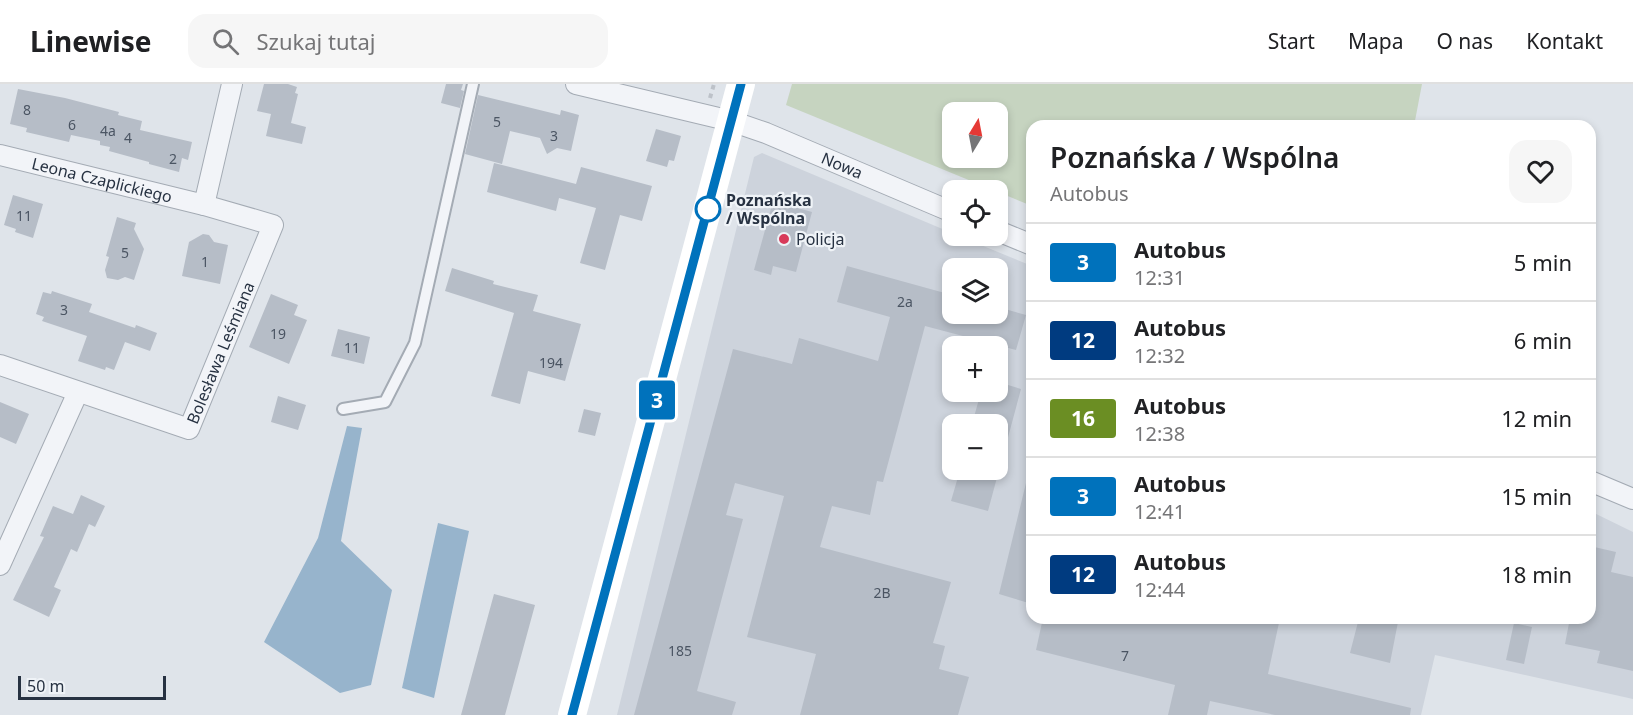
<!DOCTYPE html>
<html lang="pl">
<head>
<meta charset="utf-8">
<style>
  :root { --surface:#fff; --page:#f6f6f6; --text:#202124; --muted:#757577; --line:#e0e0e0 }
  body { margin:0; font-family:"Noto Sans",sans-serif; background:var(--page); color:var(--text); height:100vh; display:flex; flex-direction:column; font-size:22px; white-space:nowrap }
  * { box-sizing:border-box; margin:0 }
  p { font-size:20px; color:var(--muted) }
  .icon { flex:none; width:33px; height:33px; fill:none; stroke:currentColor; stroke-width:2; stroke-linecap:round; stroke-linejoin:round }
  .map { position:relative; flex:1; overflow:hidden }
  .details { position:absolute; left:1026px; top:36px; width:570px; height:504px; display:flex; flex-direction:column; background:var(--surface); border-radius:18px; box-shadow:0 3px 9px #0003 }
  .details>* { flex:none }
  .badge { padding:0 12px; border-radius:4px; font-size:21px; line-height:39px }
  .needle { width:39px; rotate:10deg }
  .fabs { position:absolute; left:942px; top:18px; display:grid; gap:12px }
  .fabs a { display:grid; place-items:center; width:66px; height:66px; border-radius:12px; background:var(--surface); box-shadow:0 3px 9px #0003; font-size:30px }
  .scale { position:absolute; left:18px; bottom:15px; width:148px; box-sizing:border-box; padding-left:6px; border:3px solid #273242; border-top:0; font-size:16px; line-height:21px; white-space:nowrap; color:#273242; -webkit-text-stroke:4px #eff3f7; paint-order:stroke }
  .map>.badge { position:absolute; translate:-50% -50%; box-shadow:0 0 0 3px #fff }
  .round { display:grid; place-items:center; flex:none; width:63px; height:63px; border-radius:18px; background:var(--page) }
  .summary { display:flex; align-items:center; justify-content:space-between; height:102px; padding:0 24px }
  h1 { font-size:28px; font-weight:600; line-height:45px }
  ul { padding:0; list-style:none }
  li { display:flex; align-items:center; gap:18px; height:78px; padding:0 24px; border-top:2px solid var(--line) }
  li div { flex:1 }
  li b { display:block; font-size:22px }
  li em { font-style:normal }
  li .badge { min-width:66px; font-weight:700; text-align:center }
  header { display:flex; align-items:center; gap:36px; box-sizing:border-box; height:84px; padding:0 30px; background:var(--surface); border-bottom:2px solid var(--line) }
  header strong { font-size:28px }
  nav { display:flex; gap:33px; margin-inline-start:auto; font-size:21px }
  .search { width:420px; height:54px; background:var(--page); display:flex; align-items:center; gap:15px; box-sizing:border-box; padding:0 21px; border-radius:18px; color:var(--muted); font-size:22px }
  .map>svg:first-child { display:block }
</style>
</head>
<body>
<header>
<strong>Linewise</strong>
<div class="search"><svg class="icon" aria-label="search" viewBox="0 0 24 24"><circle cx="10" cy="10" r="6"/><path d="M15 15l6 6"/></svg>Szukaj tutaj</div>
<nav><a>Start</a><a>Mapa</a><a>O nas</a><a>Kontakt</a></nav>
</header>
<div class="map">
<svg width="1633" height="631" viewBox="0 0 1633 631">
  <rect width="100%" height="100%" fill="#dfe4ea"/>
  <path fill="#cdd3dc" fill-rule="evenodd" d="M762,69L952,149V152H959L1032,182V534H1590V427L1633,448V615L1435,571L1421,631H617L754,73ZM952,184H998V230H952ZM952,262H998V308H952ZM952,340H998V386H952Z"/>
  <path fill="#c6d4c0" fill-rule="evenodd" d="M792,0H1422L1414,42H1032V122L786,21ZM952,28H998V74H952Z"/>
  <path fill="#97b4cc" d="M347,342L362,344L341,457L392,506L371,601L340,609L264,558L318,454Z
    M438,439L469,447L434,614L402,604Z"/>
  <path fill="#b6bdc7" d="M264,0H288L297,3L295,9L298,10L291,39L306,43L302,60L266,52L271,30L257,27Z
    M446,0H463L461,6L464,7L460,24L441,19Z
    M18,5L65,14L119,28L118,31L142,37L140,46L192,58L188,76L182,74L179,88L149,80V78L109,67L110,63L100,61V57L71,51L69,58L26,48L27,44L10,40Z
    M478,11L560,31L561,26L579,31L571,67L557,64L547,70L540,54L510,47L502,80L465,70Z
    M656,45L681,52L674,77L669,76L667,83L646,77Z
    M494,79L576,100L581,83L652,102L642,137L620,131L605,186L580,179L596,124L559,114L556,127L487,108Z
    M13,111L43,120L33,154L15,148L16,145L4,141Z
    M773,117L812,128L796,188L773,182L771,191L754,186Z
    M117,133L136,139L134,145L144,165L134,196L125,193L118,196L107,194L105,186L109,173L106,172Z
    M203,150L209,151L214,158L228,161L220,200L182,192L189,158Z
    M847,182L952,211V230H998V223L1026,231L1016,266L925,242L883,398L877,397L870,431L832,422L820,463L951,498L933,559L945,562L939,585L969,593L958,631H800L816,570L747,553L784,412L735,399L726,431L743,435L697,607L736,618L732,631H634L733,265L792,280L799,254L878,277L890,233L837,218Z
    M452,184L494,197L493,200L538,211L533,227L581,240L565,297L528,287L520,320L491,312L514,229L445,207Z
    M52,207L92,220L89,228L135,244L136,241L157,249L150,267L125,258L114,286L106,283L105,286L78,277L87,252L42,237L44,233L36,230L43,208L51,210Z
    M271,210L298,221L294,231L307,236L289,280L249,263Z
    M338,245L370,253L364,280L331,272Z
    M998,298L1021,305L1003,372H998V340H972L981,308H998Z
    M278,312L306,321L298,346L271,338Z
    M0,318L29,330L16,360L0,353Z
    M584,325L601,329L595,352L578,348Z
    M960,386H999L988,427L951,417Z
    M1026,399H1032V520L999,510Z
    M81,411L105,422L95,443L89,440L77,468L71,465L54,503L61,506L49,533L13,516L44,453L40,452L53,422L73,430Z
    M1590,462L1616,468L1611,488L1633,493V587L1597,579L1600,567L1565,560L1570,534H1590Z
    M494,510L535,521L505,631H461Z
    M1043,534H1280L1268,590L1411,624L1410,631H1275L1210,617L1207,631H1168L1175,601L1036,566Z
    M1359,534H1382L1398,538L1390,579L1350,569Z
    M1514,539L1532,543L1524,580L1506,576Z"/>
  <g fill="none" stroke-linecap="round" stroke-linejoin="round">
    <g stroke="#a4abb4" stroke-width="14">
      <path id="service" d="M343,325L385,318L415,259L473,0"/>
    </g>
    <g stroke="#a4abb4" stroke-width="22">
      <g id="minor">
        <path id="s1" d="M576,0L731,37L766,49L952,128"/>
        <path id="s2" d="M0,71L204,121L232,0"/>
        <path d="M998,147L1032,161"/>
        <path id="s3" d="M0,281L189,345L273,141L204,121"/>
        <path d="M1590,397L1633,415"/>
        <path d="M0,481L78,308"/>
      </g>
    </g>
    <path stroke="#bdc2c9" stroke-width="4" stroke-dasharray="4.5 4.5" stroke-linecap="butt" d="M710,14L714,0"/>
    <use href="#service" stroke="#f2f4f8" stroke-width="10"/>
    <use href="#minor" stroke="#f2f4f8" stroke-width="20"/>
    <path stroke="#fff" stroke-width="28" d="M572,631L741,0"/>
  </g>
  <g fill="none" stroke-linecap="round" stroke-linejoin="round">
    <g stroke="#fff" stroke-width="14">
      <path id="line" d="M572,631L741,0"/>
    </g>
    <use href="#line" stroke="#0072bc" stroke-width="9"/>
  </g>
  <circle fill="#fff" stroke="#0072bc" stroke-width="3" cx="708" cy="125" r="12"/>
  <circle fill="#d83a5a" stroke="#eff3f7" stroke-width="2" cx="784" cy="155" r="6"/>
  <g text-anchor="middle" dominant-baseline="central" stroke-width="4.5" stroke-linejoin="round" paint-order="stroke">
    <g font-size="14" fill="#4b5563">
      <text x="27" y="25">8</text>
      <text x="497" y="37">5</text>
      <text x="72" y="40">6</text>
      <text x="108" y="46">4a</text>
      <text x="554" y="51">3</text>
      <text x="128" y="53">4</text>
      <text x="173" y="74">2</text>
      <text x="24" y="131">11</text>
      <text x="125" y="168">5</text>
      <text x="205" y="177">1</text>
      <text x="905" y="217">2a</text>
      <text x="64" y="225">3</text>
      <text x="278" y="249">19</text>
      <text x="352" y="263">11</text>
      <text x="551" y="278">194</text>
      <text x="882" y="508">2B</text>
      <text x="680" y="566">185</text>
      <text x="1125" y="571">7</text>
    </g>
    <g font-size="16" fill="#273242" stroke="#eff3f7">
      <text stroke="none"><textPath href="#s1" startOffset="279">Nowa</textPath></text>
      <text stroke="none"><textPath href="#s2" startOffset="105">Leona Czaplickiego</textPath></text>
      <text stroke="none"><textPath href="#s3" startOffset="282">Bolesława Leśmiana</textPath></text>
    </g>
    <g font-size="16" font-weight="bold" fill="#273242" stroke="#eff3f7" text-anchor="start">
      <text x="726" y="116">Poznańska<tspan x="726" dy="18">/ Wspólna</tspan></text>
    </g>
    <g font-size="16" fill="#273242" stroke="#eff3f7" text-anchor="start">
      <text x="796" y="155">Policja</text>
    </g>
  </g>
</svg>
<div class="fabs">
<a><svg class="needle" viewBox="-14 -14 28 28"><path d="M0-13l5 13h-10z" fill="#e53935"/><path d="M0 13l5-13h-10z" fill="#757577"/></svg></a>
<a><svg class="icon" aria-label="locate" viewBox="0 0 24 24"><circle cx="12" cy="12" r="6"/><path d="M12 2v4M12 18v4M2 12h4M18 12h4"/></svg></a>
<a><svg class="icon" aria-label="layers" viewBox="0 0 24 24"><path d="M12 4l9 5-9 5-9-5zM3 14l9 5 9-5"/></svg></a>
<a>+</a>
<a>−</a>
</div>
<div class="scale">50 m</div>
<b class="badge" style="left:657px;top:316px;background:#0072bc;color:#fff">3</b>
<section class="details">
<div class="summary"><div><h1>Poznańska / Wspólna</h1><p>Autobus</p></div><a class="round"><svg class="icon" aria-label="heart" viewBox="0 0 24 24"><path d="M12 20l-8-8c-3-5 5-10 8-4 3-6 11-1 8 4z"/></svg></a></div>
<ul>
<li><span class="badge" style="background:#0072bc;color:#fff">3</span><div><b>Autobus</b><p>12:31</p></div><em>5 min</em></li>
<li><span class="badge" style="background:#003b80;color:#fff">12</span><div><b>Autobus</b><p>12:32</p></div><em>6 min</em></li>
<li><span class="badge" style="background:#6b8e23;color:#fff">16</span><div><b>Autobus</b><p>12:38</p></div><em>12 min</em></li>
<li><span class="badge" style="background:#0072bc;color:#fff">3</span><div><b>Autobus</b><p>12:41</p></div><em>15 min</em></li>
<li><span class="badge" style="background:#003b80;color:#fff">12</span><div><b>Autobus</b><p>12:44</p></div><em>18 min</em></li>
</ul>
</section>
</div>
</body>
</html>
